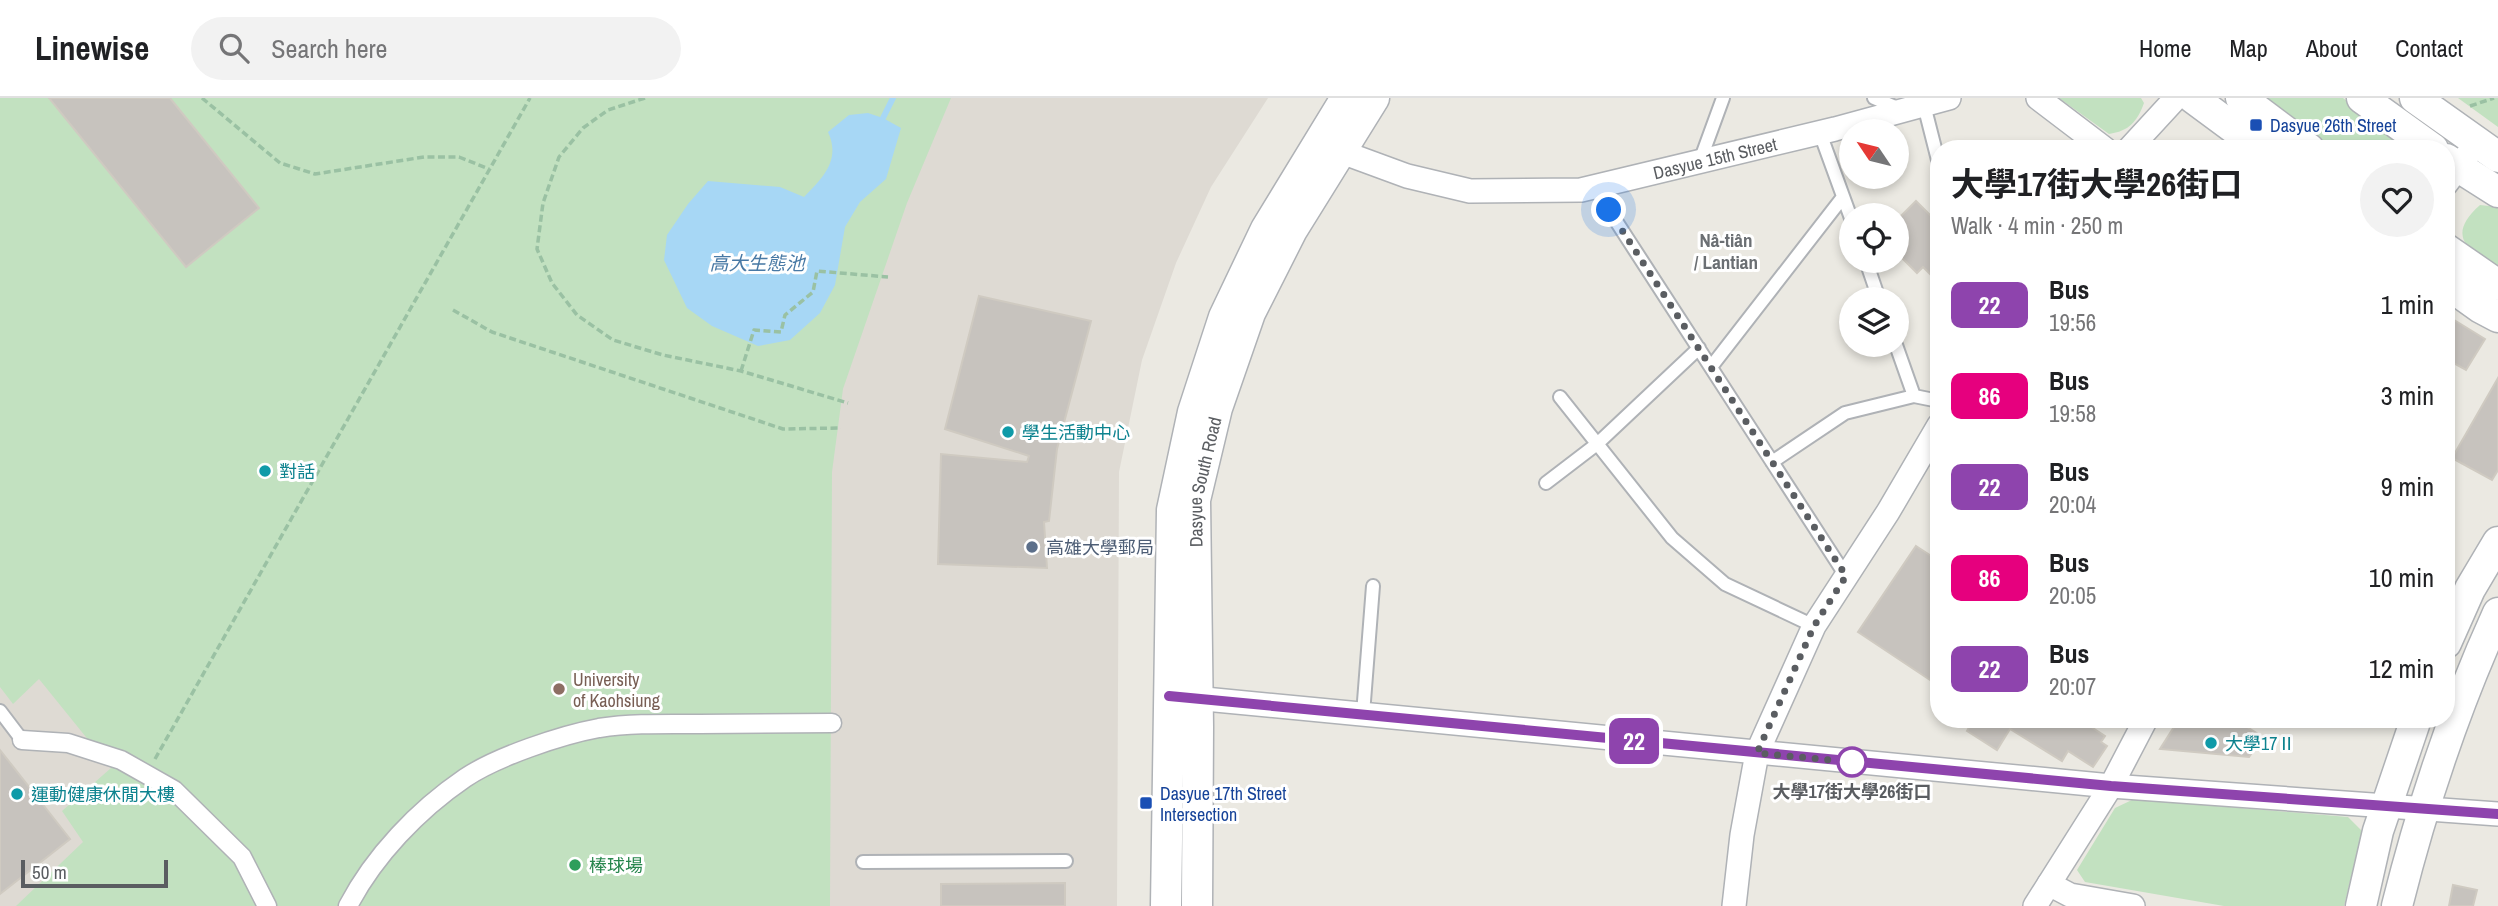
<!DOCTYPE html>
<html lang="en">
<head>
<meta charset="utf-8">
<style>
  :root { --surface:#fff; --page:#f2f2f2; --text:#202124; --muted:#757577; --line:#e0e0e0 }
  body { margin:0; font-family:"Archivo Narrow","Noto Sans TC",sans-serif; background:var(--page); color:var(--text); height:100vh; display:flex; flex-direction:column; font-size:26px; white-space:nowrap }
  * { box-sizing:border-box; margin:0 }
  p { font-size:23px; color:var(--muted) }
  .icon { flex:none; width:38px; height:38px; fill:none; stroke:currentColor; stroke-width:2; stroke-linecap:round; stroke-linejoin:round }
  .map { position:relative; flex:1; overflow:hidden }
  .details { position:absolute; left:1930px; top:42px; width:525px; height:588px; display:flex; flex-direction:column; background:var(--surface); border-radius:28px; box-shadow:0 4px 10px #0003 }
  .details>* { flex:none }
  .badge { padding:0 14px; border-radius:10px; font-size:24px; line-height:46px }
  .needle { width:46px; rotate:305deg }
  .controls { position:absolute; left:1839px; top:21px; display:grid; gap:14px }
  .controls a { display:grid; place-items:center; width:70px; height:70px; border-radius:50%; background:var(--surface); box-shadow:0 4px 10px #0003; font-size:35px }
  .scale { position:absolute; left:21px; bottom:18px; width:147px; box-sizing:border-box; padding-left:7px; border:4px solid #5a5d61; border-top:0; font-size:19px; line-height:24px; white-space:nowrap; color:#5a5d61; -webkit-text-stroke:5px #fff; paint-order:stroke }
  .you { position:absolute; width:35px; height:35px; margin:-18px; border:5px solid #fff; border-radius:50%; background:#1a73e8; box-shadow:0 0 0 10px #1a73e833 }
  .map>.badge { position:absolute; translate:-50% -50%; box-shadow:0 0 0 4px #fff }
  .round { display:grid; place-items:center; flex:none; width:74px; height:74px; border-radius:37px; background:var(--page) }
  .summary { display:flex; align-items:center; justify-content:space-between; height:119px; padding:0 21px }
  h1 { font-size:33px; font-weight:700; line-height:52px }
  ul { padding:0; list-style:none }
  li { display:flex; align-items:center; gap:21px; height:91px; padding:0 21px }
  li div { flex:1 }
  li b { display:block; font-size:26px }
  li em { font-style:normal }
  li .badge { min-width:77px; font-weight:700; text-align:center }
  header { display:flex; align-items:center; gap:42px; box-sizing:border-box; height:98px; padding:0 35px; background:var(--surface); border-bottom:2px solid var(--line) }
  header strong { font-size:33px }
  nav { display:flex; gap:38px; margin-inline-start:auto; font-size:24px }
  .search { width:490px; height:63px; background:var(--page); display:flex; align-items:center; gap:18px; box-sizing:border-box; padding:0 24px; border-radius:38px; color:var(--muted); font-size:26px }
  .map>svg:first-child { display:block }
</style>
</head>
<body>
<header>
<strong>Linewise</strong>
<div class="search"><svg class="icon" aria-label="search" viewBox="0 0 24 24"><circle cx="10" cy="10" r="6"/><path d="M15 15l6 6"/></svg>Search here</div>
<nav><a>Home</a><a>Map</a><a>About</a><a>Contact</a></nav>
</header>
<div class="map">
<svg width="2498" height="808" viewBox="0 0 2498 808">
  <rect width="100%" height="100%" fill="#ebe9e2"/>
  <path fill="#dedad3" d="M0,0H1268L1211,89L1176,165L1142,262L1119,374L1117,808H0Z"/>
  <path fill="#c2e1c0" d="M0,0H951L907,105L843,291L832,374L830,808H16L83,744L62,713L111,670L39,581L13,606L0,589Z
    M2059,0H2141L2144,5C2137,24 2129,33 2109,36Z
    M2262,0H2343L2408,51H2328Z
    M2458,0H2498V29Z
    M2480,107L2498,109V174C2470,153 2444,139 2480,107Z
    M2134,701L2348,719L2362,733L2344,808H2224L2085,784L2077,772L2115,710Z"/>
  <path fill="#a7d7f5" d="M868,15L883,20L901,30L886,81L860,104L845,129L835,187L820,215L790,242L758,248L712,228L687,210L664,162L667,137L688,106L708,83L780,89L804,99C823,80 841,62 828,34L849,17Z"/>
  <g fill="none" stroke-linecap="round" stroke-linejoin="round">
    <path stroke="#a7d7f5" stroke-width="6" d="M883,20L893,0"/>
  </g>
  <path fill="#c7c3be" stroke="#cfcac1" stroke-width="2" d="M49,0H170L259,110L186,169Z
    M1916,103L1939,126V185L1923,169L1917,175L1897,155V122Z
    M979,198L1091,223L1057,351L1049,423L1044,424L1047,470L938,466L941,356L1027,364L1029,358L945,331Z
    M2446,217L2485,241L2466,272L2446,261Z
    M2498,280V372L2492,382L2452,360Z
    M1916,448L1939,463V588L1858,534Z
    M1974,621H2079L2105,638L2101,644L2107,648L2093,669L2068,653L2062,663L2010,631L1997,652L1967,633Z
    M2179,621H2234L2263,639L2249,659L2160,651Z
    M0,652L70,741L0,796Z
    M1065,785V808H941V786Z
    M2453,787L2477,792L2473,808H2449Z"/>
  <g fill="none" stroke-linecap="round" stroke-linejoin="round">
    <g stroke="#afb2b6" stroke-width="16">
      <path id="service" d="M1874,0L1900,11
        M1924,7L1939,66
        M1820,35L1852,123
        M1700,63L1723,0
        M1594,89L1846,478
        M1866,163L1879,201
        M1896,247L1914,298
        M1711,269L1843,99
        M1560,299L1672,440L1725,486L1814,528
        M1772,364L1845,315L1914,298L1939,303
        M1546,385L1597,346L1699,250
        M0,613L22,642
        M1363,616L1373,488
        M863,764L1066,763"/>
    </g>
    <g stroke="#afb2b6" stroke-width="21">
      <path id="pedestrian" d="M22,642L68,645L121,662L174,692L242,759L267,808
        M348,808C374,758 418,712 465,680C496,659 561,637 599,630C632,625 665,626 699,626C743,626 787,625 832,625"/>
    </g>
    <g stroke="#afb2b6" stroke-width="26">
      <g id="minor">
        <path d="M2038,0L2105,51"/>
        <path id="s1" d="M1328,46L1339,53L1407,78L1470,93L1581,92L1835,31L1949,0"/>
        <path d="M2129,51L2176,0"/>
        <path d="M2446,86L2476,45"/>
        <path d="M1184,599L2111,688L2498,716"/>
        <path d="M2049,786L2070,797L2133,808"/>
        <path d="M1734,808L1742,737L1757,655L1814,528L1888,414L1939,327"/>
        <path d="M2035,808L2111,688L2146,621"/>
      </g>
    </g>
    <g stroke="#afb2b6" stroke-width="33">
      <g id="tertiary">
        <path d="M2193,0L2262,51"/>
        <path d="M2241,0L2309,51"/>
        <path d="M2362,0L2433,51"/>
        <path d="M2415,0L2498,59"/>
        <path d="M2446,61L2498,94"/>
        <path d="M2446,151L2498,187"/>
        <path d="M2446,185L2481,210L2498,219"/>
        <path d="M2446,545L2470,491L2498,444"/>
        <path d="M1166,808L1172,412L1193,314L1224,219L1266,131L1346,0"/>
        <path id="s2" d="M1197,808L1198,629L1195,402L1217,310L1250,215L1292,132L1374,0"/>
        <path d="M2361,808L2378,733L2416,621"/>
        <path d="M2397,808C2422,708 2455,609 2498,515"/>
      </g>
    </g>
    <path stroke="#9ac1a3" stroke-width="3.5" stroke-dasharray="7 3.5" stroke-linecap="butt" d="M202,0L280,65L315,76L424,59H459L489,71
      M645,0L608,12L583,30L559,59L543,105L537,151L552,185L577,217L613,242L663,257L741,273L848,305
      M2470,8L2494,0
      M453,212L492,234L783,331L841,330
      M741,273L754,232L781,234L785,217L813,194L817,173L888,179
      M155,661L530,0"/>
    <use href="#service" stroke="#fff" stroke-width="12"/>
    <use href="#pedestrian" stroke="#fff" stroke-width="18"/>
    <use href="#minor" stroke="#fff" stroke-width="23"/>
    <use href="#tertiary" stroke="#fff" stroke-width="30"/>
  </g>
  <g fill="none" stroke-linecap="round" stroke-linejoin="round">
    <g stroke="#fff" stroke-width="16">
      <path id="line" d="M1169,598L2111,688L2498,716"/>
    </g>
    <use href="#line" stroke="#8e44ad" stroke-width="10"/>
    <path stroke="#5a5d61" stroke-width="7" stroke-dasharray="0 12.6" d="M1609,112L1846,478L1814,528L1757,655L1852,664"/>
  </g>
  <g fill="#1a4fb4" stroke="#fff" stroke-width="2.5">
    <rect x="2249" y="20" width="14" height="14" rx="3.5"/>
    <rect x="1139" y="698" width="14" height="14" rx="3.5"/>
  </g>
  <g fill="#0f9aa8" stroke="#fff" stroke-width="2.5">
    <circle cx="1008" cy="334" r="7"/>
    <circle cx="265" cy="373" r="7"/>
    <circle cx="2211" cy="645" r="7"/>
    <circle cx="17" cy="696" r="7"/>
  </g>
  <circle fill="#5c6f8a" stroke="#fff" stroke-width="2.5" cx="1032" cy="449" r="7"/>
  <circle fill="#8d6e63" stroke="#fff" stroke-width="2.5" cx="559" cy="591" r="7"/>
  <circle fill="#fff" stroke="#8e44ad" stroke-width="3.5" cx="1852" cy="664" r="14"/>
  <circle fill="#2e9e5b" stroke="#fff" stroke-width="2.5" cx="575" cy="767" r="7"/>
  <g text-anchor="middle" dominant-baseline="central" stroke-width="6" stroke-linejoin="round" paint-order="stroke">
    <g font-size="18" fill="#164399" stroke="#fff" text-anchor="start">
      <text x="2270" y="27">Dasyue 26th Street</text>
      <text x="1160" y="695">Dasyue 17th Street<tspan x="1160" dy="21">Intersection</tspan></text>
    </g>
    <g font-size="18" fill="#5a5d61" stroke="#fff">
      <text stroke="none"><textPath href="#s1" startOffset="399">Dasyue 15th Street</textPath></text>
      <text stroke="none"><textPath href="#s2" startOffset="425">Dasyue South Road</textPath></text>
    </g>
    <g font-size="18" fill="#0d838f" stroke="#fff" text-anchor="start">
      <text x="1022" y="334">學生活動中心</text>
      <text x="279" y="373">對話</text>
      <text x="2225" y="645">大學17Ⅱ</text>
      <text x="31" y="696">運動健康休閒大樓</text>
    </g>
    <g font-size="18" fill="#4e5e75" stroke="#fff" text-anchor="start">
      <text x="1046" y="449">高雄大學郵局</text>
    </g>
    <g font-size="18" fill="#785e54" stroke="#fff" text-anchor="start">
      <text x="573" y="581">University<tspan x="573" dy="21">of Kaohsiung</tspan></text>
    </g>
    <g font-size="18" font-weight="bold" fill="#5a5d61" stroke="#fff">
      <text x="1852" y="693">大學17街大學26街口</text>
    </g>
    <g font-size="18" fill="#27864d" stroke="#fff" text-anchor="start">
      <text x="589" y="767">棒球場</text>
    </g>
    <g font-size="19" font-weight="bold" fill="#6b6f73" stroke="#fff">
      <text x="1726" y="142">Nâ-tiân<tspan x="1726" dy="22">/ Lantian</tspan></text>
    </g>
    <g font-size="19" font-style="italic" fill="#4879a5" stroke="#fff">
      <text x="757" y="165">高大生態池</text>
    </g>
  </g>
</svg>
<div class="controls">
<a><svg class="needle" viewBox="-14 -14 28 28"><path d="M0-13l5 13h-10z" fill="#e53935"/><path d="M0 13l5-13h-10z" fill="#757577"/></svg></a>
<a><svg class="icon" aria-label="locate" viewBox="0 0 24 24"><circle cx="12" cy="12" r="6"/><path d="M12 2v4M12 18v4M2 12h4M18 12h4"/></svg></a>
<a><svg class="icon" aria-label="layers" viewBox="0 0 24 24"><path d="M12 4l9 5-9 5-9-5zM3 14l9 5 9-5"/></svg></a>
</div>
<div class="scale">50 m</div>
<div class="you" style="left:1609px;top:112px"></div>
<b class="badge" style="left:1634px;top:643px;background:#8e44ad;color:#fff">22</b>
<section class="details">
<div class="summary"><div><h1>大學17街大學26街口</h1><p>Walk · 4 min · 250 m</p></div><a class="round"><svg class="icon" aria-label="heart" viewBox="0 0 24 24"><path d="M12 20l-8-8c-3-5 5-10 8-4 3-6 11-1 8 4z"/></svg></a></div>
<ul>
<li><span class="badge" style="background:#8e44ad;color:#fff">22</span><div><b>Bus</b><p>19:56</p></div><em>1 min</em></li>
<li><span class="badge" style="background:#e6007e;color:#fff">86</span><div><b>Bus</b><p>19:58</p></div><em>3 min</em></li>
<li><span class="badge" style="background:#8e44ad;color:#fff">22</span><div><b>Bus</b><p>20:04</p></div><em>9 min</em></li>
<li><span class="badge" style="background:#e6007e;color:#fff">86</span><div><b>Bus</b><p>20:05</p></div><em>10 min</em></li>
<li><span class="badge" style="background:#8e44ad;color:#fff">22</span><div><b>Bus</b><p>20:07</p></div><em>12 min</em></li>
</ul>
</section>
</div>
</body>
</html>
